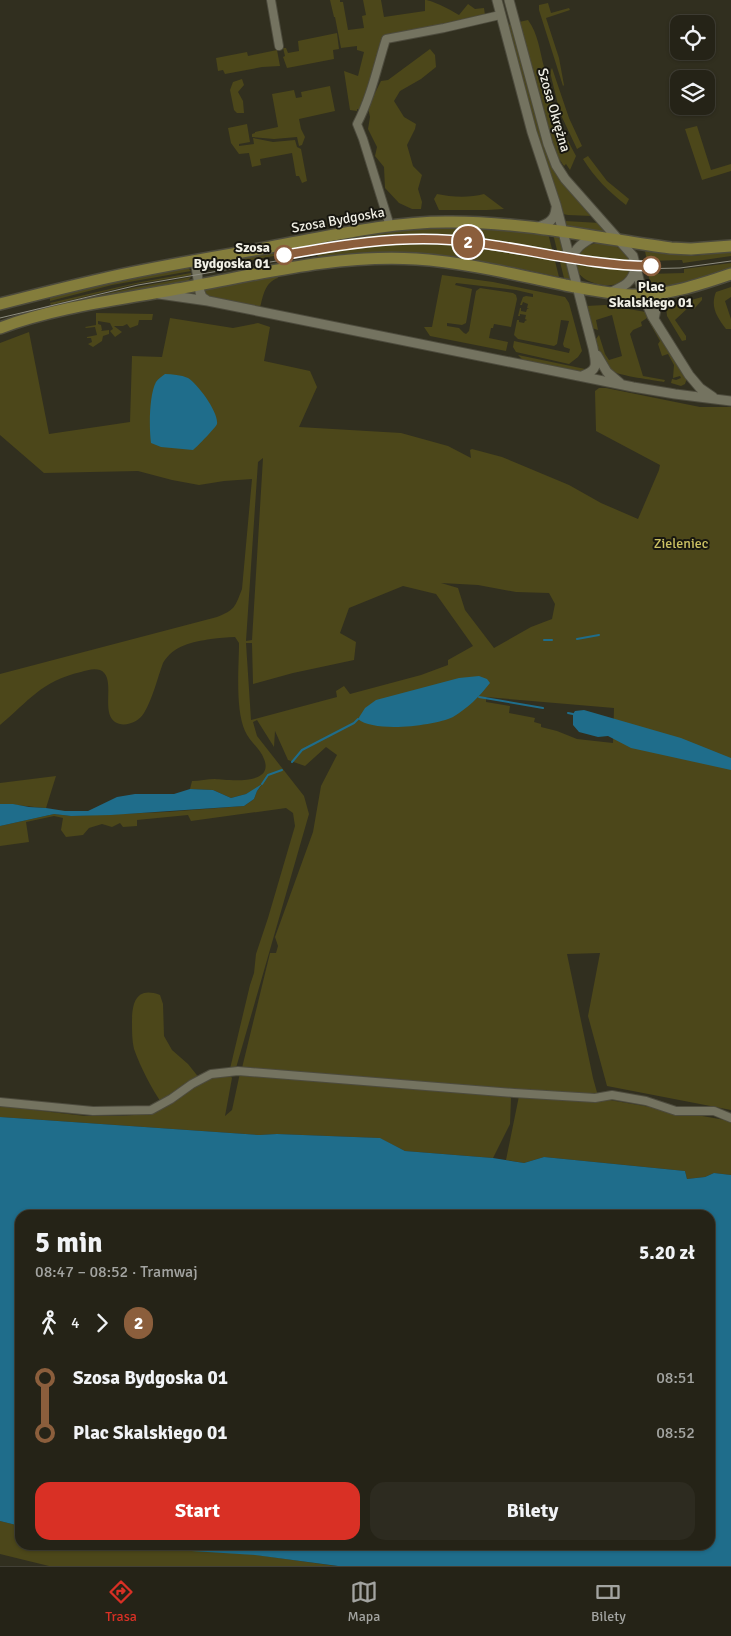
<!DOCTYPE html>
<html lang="pl">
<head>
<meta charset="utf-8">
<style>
  :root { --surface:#252317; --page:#2d2b20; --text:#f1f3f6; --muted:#a3a4a1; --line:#424036; --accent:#d93025 }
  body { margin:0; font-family:Signika,sans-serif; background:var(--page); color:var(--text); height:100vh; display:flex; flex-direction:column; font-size:19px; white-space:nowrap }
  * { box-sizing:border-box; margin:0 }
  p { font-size:16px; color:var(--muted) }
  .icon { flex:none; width:28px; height:28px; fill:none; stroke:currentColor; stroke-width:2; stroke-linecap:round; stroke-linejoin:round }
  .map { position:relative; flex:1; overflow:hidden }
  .sheet { position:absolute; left:15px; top:1210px; width:700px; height:340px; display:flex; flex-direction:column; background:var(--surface); border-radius:15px; box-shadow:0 1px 4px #0004,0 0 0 1px var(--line) }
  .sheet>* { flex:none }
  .badge { padding:0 10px; border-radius:16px; font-size:18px; line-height:32px }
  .tools { position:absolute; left:670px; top:15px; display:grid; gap:10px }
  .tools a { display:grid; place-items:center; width:45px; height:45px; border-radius:10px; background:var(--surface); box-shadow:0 1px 4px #0004,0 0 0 1px var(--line); font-size:25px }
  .map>.badge { position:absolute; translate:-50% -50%; box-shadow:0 0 0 2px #fff }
  .legs { display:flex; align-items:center; gap:8px; height:55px; padding:0 20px; font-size:16px }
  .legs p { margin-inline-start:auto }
  .overview { display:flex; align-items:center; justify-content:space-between; height:85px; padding:0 20px }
  h1 { font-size:28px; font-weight:700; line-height:38px }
  .primary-button { display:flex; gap:10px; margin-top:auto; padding:10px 20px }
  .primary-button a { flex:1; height:58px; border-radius:15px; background:var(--accent); color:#fff; font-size:20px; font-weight:700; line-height:58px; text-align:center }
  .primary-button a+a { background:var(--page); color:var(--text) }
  ul { padding:0 20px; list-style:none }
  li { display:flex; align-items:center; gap:18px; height:55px; font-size:19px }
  li i { display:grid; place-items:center; width:8px; height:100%; margin:0 6px; background:currentColor }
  li i::after { content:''; width:12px; height:12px; margin:-6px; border:4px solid; border-radius:50%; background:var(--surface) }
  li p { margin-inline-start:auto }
  li:first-child i { background:linear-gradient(#0000 50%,currentColor 0) }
  li:last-child i { background:linear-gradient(currentColor 50%,#0000 0) }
  .dock { display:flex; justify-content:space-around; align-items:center; height:70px; border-top:1px solid var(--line); background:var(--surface); font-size:14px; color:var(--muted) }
  .dock a { display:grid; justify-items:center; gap:2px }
  .dock .on { color:var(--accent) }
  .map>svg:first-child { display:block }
</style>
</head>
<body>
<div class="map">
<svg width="731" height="1566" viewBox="0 0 731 1566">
  <rect width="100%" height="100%" fill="#312f1f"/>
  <path fill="#4c471a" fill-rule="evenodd" d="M330,0H340V2H343L348,30L364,28L362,16L366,15L363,0H381L384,17L425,11V0C432,0 453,11 459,15L468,4L475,9L484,8L485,15L389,37L362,110L357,109V111L350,110L344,71L358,76L364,52L357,50V46L341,48L335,17H334Z
    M548,3L551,13L569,8L570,10L546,18L559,58L564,85L563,86L539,10V5Z
    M528,20C538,33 540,52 544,67L543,70C550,100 561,129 576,156L570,170L566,164L564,166L555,153L519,22Z
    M511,24L549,160C560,181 576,199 593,216L568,215L563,214L541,146L507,25Z
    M337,33L339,49L333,50L334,59L287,68L283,57L285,56L283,48H286L288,53L299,51L298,41Z
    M430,49L435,55L436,67L421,79L400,91L394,101L404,117L416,124L415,129L407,145L413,166L422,175L418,189L422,202L421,209H412L399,203L385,188L384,167L375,156L377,147L368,129L370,117L368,107L381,81L388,80Z
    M277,50L280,66L262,67L225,74L223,70L218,71L216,58L247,52L248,56Z
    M552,68L569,118L582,146L577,149L560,113L550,72Z
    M242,79L244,85L238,92L243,101L244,113H237L234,110L230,90L233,82Z
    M330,86L335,111L299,119L301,129L305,137L302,145L299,146L297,137L274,139L252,137V134L255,133V132L278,127L272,94L294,90L296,98L302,97L301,92Z
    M247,124L250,142L239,144V146L254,144L253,138L273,142L295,140L297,147L301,149L307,181L302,183L299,176H296L292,153L260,159L261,165L252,167L249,153L239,154L231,143L228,128Z
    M697,126L711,170L731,164V171L702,180L685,129Z
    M588,156L607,181L629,199L626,205C609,192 594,177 583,159Z
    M437,194C451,197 469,198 484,194L504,209L487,210H439L434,199Z
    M565,221L600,223L608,233L567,227Z
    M443,225L548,233L559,277C520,269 479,259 439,256C386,251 333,259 280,265L318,258L315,245L279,252L278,251L384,231Z
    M553,234L560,235L572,280L564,278Z
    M598,243C613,246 624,245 630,260C632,264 632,268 631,272C624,297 562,284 578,254C582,247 590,244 598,243Z
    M645,251L694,256L731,251V256L683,263L682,260L647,261Z
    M273,252L274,256L200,269L204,263Z
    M731,263V270L703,279L652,290L648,274L684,273V269Z
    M187,267L191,271L112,285L50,301V297L111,280Z
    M191,273V275L136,284L51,305L50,303L136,283Z
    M277,275L278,278C265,282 263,296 260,308L205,296L203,289Z
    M442,275L493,282L565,297L569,303L582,351L578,357L569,364L516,352L513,347L514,341L569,353L570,349L564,347L563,344L569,321L561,320L557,344L554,346L518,339L514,335L517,320H519V322L524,323L525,321L527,320L525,319L526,315L520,314V316H518L520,308H521V311L526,312L527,309H529L527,308L528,304L523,302L522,305H520L523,297L526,296L533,297V294L516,290L456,283L455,285L472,289L466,323L462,325L447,323V326L459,328L464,333L466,334L469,331L476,291L480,288L513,293L516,295L517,299L511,327L494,324L493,328H491L489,338L508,342L506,351L430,336L424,327H432Z
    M191,277L186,283L51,306L127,289Z
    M731,287V297L725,301L731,319V329H726C717,317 710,307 716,292Z
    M702,297V300L694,309H693L690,306L675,320L686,336V340L682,341L667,316L666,307Z
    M605,305L646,312L687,378L685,384L681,386L671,383L672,379L676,380L681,378L680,376L673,378L674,365L668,354L662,356L658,344L660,341L647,318L641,322L642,326L633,330L630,334L643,376L665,380L664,382C654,380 620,376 612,371C602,365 598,351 595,340L599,335L605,354L609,360L622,356L612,315L596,320L598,330L592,328L586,306Z
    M96,313L153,314L152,320H139L138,325L130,328L127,324L123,326H114L122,332L115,337L110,331L113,329L110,323L98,321V324L101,325L102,330L101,331L109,330V334L103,336L102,341L93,347L88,344L92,342L91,338H87V337L97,335L95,327L86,328L85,327L96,325Z
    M170,318L233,328L258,323L270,327L264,361L310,371L317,387L299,427L401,433L448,446L471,458L470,450L472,449L502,457L569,485L601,503L638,519L659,470L660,465L596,431L595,391L599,388H606L700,407H731V1110L607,1086L588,1016L600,953L567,954L593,1078L598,1096L242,1068L270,953H276L278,946L275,937L313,832L321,786L337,755L326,747L305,766L288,760L275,731L274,747L257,720L253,722L257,736L304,796L309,814L236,1068L229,1073L232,1078L225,1116L232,1110L240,1073L509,1096L511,1098L510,1124L493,1158L405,1151L379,1138L277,1134L259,1135L0,1117V1106L85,1116H122L146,1114L163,1105C151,1088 141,1068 134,1049C132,1041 132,1031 132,1022C132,1003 136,986 160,995L163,1004L164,1036L172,1050L188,1064L200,1079L229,1073L250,985L254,973L256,954L268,918L295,826L293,813L286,808L191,821L188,815L137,820V826L123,827L120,823L112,827L102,824L89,828L83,835L66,837L61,830L63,818L54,816L26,822L29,842L0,846V826L54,814L71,816L166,812L244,806L254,799L257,791L261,786L246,794L231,798L213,790L190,789L192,781C200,781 207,779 215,779C228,780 275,786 264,759C260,748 249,741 245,731C235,708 239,668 239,643L235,637C227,637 219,638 211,639C192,642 174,645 163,663C157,679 153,698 144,713C139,722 124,728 115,722C100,712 117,677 100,670C94,668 87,670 81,672C41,681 29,701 0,725V674L217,617C235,610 235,607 242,589L252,479L224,481L199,485L172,480L138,471L44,473L0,435V343L29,332L49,434L130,422L132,356L162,357ZM263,458L252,640L246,641L258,462ZM441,583L478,585L516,592L549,593L555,604L552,619L531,627L494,648L465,610L458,588ZM403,586L436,594L473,646L448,660V665L421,675L350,694L344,686L336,691L337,697L251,720L246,643H252L253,684L293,673L354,660L356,642L340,633L349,608ZM486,697L614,708L613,743L577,739L557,731L541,727V724L534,722L535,718L509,713L510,706L486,702Z
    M518,355L590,370L584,372L524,361Z
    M56,776L46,808C30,807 16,804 0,804V783Z
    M519,1096L604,1099L731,1121V1175L714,1173L705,1177L687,1179L685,1171L544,1157L524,1163L506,1160Z
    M0,1521L20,1526V1545H96L250,1554L336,1566H49L0,1554Z"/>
  <path fill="#1f6d8b" d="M165,374C172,374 181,375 188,378C198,384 219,413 217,424C217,426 197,447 193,450L161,447L151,443C149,428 149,395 156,382C158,379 162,376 165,374Z
    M479,676L487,679L490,683C479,697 468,708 453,717C434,726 374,733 358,719L365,708L376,700L459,678Z
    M584,710L681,738L731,758V770L631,748L608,736L598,737L579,732L573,725V714L575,711Z
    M262,784L257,791L254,799L244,806L111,815L71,816L54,814L0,826V804H13L29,807L46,808L65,811H88L117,797L135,794H174L190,789L213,790L231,798L246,794Z
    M0,1117L259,1135L277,1134L380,1138L405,1151L493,1158L524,1163L544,1157L685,1171L687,1179L705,1177L714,1173L731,1175V1566H338L255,1555L96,1545H710V1215H20V1526L0,1521Z"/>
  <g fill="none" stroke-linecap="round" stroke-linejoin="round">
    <path stroke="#1f6d8b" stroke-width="2" d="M577,639L599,635
      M544,640H552
      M479,697L543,708
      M568,713L573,714
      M292,762L302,750L354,723L358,719
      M262,784L268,775L282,770"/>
    <g stroke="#4d4b3d" stroke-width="10">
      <path id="minor" d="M271,0L279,46
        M390,226L363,139L357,124C371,97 377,68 386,39L444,28L500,15
        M0,1102L93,1111L151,1110L171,1099L192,1084L211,1074L238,1071L514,1093L595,1098L612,1095L646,1101L676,1111H714L731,1118"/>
    </g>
    <g stroke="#4d4b3d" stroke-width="11">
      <path id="tertiary" d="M497,0L532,132L556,205L593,348C596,364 599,370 582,376
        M509,0L548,144L556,165L565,179L633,256L643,295L652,316L689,375L700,388L713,397
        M538,227C548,224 555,220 556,208
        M195,260L200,292L202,297L208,301
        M572,262C573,248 584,242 595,236
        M609,293C622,287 633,283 635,268
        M159,294L208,301L633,387L675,394L731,401
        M654,319L657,305L666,292
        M597,355L607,372L620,383"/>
    </g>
    <g stroke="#4d4b3d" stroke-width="14">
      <path id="primary" d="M0,304C35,295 71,286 106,278C164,265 223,256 281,245C335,235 391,222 446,222C522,221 596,238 671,248L691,249L731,246
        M0,328C56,307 118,300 177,289C256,275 335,254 416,259C464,262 517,275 565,285C587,289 609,294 632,295C666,296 699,285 731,274"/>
    </g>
    <use href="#minor" stroke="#747360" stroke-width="8"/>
    <use href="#tertiary" stroke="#747360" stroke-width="9"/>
    <use href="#primary" stroke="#847d3c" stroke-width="11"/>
    <path stroke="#8e8d80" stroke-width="1" d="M0,318L138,285L351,248L390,243H433L452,244L593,265L635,269L680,268L731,261"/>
  </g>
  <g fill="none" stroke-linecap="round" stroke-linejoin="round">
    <g stroke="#fff" stroke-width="11">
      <path id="line-1" d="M284,255C340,245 394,236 451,240C518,245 583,266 651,266"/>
    </g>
    <use href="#line-1" stroke="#8b5e3c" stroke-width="8"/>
  </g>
  <g fill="#fff" stroke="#8b5e3c" stroke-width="2.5">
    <circle cx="284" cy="255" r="9"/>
    <circle cx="651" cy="266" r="9"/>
  </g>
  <g text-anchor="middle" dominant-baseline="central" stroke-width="4" stroke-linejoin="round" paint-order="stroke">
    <g font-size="14" fill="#f1f0e6" stroke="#181710">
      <text transform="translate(554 110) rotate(74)">Szosa Okrężna</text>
      <text transform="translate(338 220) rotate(-10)">Szosa Bydgoska</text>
    </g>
    <g font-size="14" font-weight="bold" fill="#f1f0e6" stroke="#181710" text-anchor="end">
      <text x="270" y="247">Szosa<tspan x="270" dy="16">Bydgoska 01</tspan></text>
      <text x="651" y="286" text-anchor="middle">Plac<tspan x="651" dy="16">Skalskiego 01</tspan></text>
    </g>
    <g font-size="14" fill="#ccc163" stroke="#181710">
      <text x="681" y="543">Zieleniec</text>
    </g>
  </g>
</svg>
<div class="tools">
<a><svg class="icon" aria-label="locate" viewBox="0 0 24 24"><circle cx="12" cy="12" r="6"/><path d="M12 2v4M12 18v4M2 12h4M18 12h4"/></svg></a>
<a><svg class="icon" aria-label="layers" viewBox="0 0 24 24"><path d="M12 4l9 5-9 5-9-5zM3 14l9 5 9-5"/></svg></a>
</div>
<b class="badge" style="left:468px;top:242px;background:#8b5e3c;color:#fff">2</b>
<section class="sheet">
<div class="overview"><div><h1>5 min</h1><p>08:47 – 08:52 · Tramwaj</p></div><b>5.20 zł</b></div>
<div class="legs"><svg class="icon" aria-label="walk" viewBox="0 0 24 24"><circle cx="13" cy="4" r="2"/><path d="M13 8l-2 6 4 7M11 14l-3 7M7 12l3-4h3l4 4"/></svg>4<svg class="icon" aria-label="forward" viewBox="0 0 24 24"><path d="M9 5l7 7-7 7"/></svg><b class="badge" style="background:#8b5e3c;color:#fff">2</b></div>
<ul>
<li><i style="color:#8b5e3c"></i><b>Szosa Bydgoska 01</b><p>08:51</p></li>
<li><i style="color:#8b5e3c"></i><b>Plac Skalskiego 01</b><p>08:52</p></li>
</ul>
<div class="primary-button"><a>Start</a><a>Bilety</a></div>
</section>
</div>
<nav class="dock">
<a class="on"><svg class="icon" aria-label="directions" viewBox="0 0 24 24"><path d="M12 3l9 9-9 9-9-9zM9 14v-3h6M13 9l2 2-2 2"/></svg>Trasa</a>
<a><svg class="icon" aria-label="map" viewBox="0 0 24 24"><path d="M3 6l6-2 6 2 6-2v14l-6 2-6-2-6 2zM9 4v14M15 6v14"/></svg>Mapa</a>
<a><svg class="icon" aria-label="tickets" viewBox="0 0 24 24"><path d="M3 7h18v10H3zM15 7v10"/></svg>Bilety</a>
</nav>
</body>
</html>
